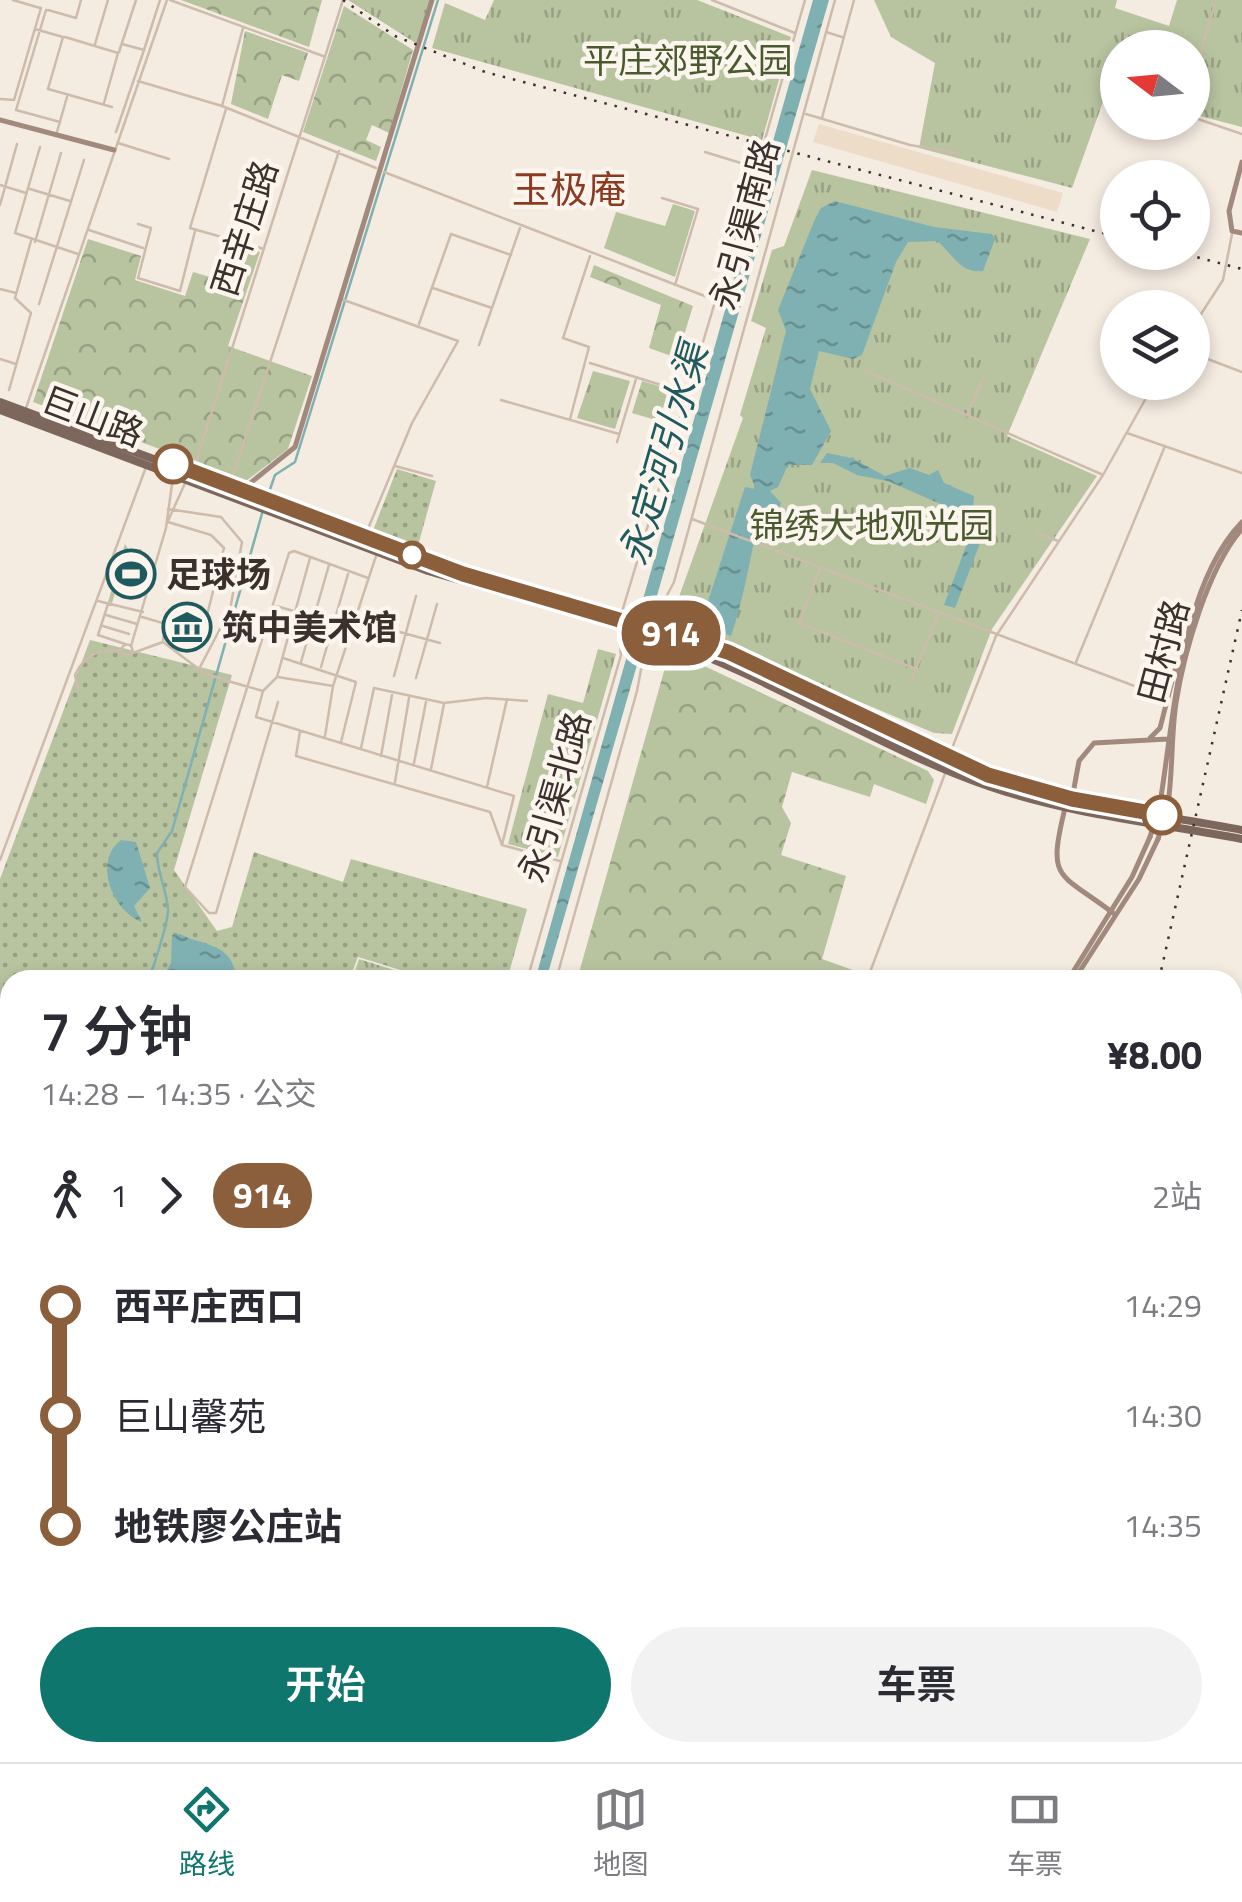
<!DOCTYPE html>
<html lang="zh">
<head>
<meta charset="utf-8">
<style>
  :root { --surface:#fff; --page:#f2f2f3; --text:#2b2b33; --muted:#7c7c81; --line:#e1e1e2; --accent:#0f766e }
  body { margin:0; font-family:"Titillium Web","Noto Sans SC",sans-serif; background:var(--page); color:var(--text); height:100vh; display:flex; flex-direction:column; font-size:38px; white-space:nowrap }
  * { box-sizing:border-box; margin:0 }
  p { font-size:32px; color:var(--muted) }
  .icon { flex:none; width:55px; height:55px; fill:none; stroke:currentColor; stroke-width:2; stroke-linecap:round; stroke-linejoin:round }
  .map { position:relative; flex:1; overflow:hidden }
  .details { position:absolute; left:0px; top:970px; width:1242px; height:792px; display:flex; flex-direction:column; background:var(--surface); border-radius:30px 30px 0 0; box-shadow:0 5px 15px #0003 }
  .details>* { flex:none }
  .badge { padding:0 20px; border-radius:32px; font-size:35px; line-height:65px }
  .needle { width:65px; rotate:286deg }
  .buttons { position:absolute; left:1100px; top:30px; display:grid; gap:20px }
  .buttons a { display:grid; place-items:center; width:110px; height:110px; border-radius:50%; background:var(--surface); box-shadow:0 5px 15px #0003; font-size:50px }
  .map>.badge { position:absolute; translate:-50% -50%; box-shadow:0 0 0 5px #fff }
  .legs { display:flex; align-items:center; gap:15px; height:110px; padding:0 40px; font-size:32px }
  .legs p { margin-inline-start:auto }
  .headline { display:flex; align-items:center; justify-content:space-between; height:170px; padding:0 40px }
  h1 { font-size:55px; font-weight:600; line-height:75px }
  .button { display:flex; gap:20px; margin-top:auto; padding:20px 40px }
  .button a { flex:1; height:115px; border-radius:60px; background:var(--accent); color:#fff; font-size:40px; font-weight:600; line-height:115px; text-align:center }
  .button a+a { background:var(--page); color:var(--text) }
  ul { padding:0 40px; list-style:none }
  li { display:flex; align-items:center; gap:35px; height:110px; font-size:38px }
  li i { display:grid; place-items:center; width:15px; height:100%; margin:0 12px; background:currentColor }
  li i::after { content:''; width:25px; height:25px; margin:-12px; border:8px solid; border-radius:50%; background:var(--surface) }
  li p { margin-inline-start:auto }
  li:first-child i { background:linear-gradient(#0000 50%,currentColor 0) }
  li:last-child i { background:linear-gradient(currentColor 50%,#0000 0) }
  .menu { display:flex; justify-content:space-around; align-items:center; height:140px; border-top:2px solid var(--line); background:var(--surface); font-size:28px; color:var(--muted) }
  .menu a { display:grid; justify-items:center; gap:5px }
  .menu .current { color:var(--accent) }
  .map>svg:first-child { display:block }
</style>
</head>
<body>
<div class="map">
<svg width="1242" height="1762" viewBox="0 0 1242 1762">
  <defs>
    <pattern id="grass-dots" width="8" height="8" patternUnits="userSpaceOnUse" patternTransform="scale(2.5)"><rect width="8" height="8" fill="#b8c4a0"/><path d="M2 2h.1M6 6h.1" fill="none" stroke="#97a083" stroke-width="1.8" stroke-linecap="round"/></pattern>
    <pattern id="forest-crowns" width="20" height="18" patternUnits="userSpaceOnUse" patternTransform="scale(2.5)"><rect width="20" height="18" fill="#b8c4a0"/><path d="M2 6a3 3 0 1 1 6 0M12 15a3 3 0 1 1 6 0" fill="none" stroke="#97a083"/></pattern>
    <pattern id="park-tufts" width="24" height="20" patternUnits="userSpaceOnUse" patternTransform="scale(2.5)"><rect width="24" height="20" fill="#b8c4a0"/><path d="M3 7l-1-3M5 7V3M7 7l1-3M15 17l-1-3M17 17v-4M19 17l1-3" fill="none" stroke="#97a083"/></pattern>
    <pattern id="water-ripples" width="26" height="14" patternUnits="userSpaceOnUse" patternTransform="scale(2.5)"><rect width="26" height="14" fill="#7fb0b2"/><path d="M2 4q2-2 4 0t4 0M15 11q2-2 4 0t4 0" fill="none" stroke="#699091"/></pattern>
  </defs>
  <rect width="100%" height="100%" fill="#f4ebe1"/>
  <path fill="url(#grass-dots)" d="M397,469L436,481L417,549L372,533Z
    M90,640L232,675L174,870L217,931L232,927L254,852L343,882L351,859L527,909L507,980H433L358,957L349,980H10V1123L0,1115V879Z"/>
  <path fill="url(#forest-crowns)" d="M181,0H322L309,47Z
    M344,6L413,50L389,133L372,125L366,140L381,147L376,161L303,132Z
    M245,31L308,53L299,81L282,75L268,119L231,104Z
    M88,239L141,256L135,280L185,296L193,272L217,279L228,241L260,252L228,346L312,376L288,449L246,481L33,402Z
    M594,265L693,306L677,358L649,348L661,305L590,277Z
    M642,381L679,392L664,442L654,439L659,421L632,413Z
    M670,650L928,771L934,780L926,804L874,784L870,797L792,772L782,807L791,823L781,855L846,876L822,959L864,974L862,980H577Z
    M0,1168L10,1178V1265L0,1263Z"/>
  <path fill="url(#park-tufts)" d="M348,0H432L417,44Z
    M494,0H697L791,37L762,140L432,48L445,3L485,20Z
    M874,0H1117L1115,8L1169,26L1177,0H1242V127L1200,116L1193,105L1192,48H1118L1117,84L1109,85L1072,188L919,148L935,63L891,37Z
    M812,170L1090,239L1007,436L1097,476L992,629L952,734L934,733L670,622L743,418L740,415L766,328L751,321L772,250L784,246Z
    M593,371L630,381L615,429L577,418Z
    M598,649L616,654L558,857L508,844L548,694L583,703Z
    M359,959L426,980H352Z
    M366,1753V1752L463,1753L461,1762H364Z"/>
  <path fill="#b8c4a0" d="M1182,0L1202,2L1189,47L1169,43Z
    M673,204L695,211L675,277L604,248L616,212L665,226Z
    M125,544L128,549H141L149,563L138,596L124,599L115,593L112,603L108,602Z
    M0,1263L10,1265V1637L0,1635Z"/>
  <path fill="#ecdcc8" d="M819,124L1063,193L1057,212L813,142Z"/>
  <path fill="url(#water-ripples)" d="M813,0H829L546,980H535Z
    M835,201L934,227L992,234L995,239L983,271C960,274 953,254 937,241L908,242L896,262L862,355L853,359L819,351L810,389L831,431L812,465H788L778,487L770,491L781,503L774,522L755,537C748,570 742,604 731,636L700,626L745,487L756,489L750,475L786,331L778,310L815,219L821,208Z
    M827,453L852,458L885,476L910,468L929,475L938,470L944,483L974,496L973,510L989,520L955,608L944,605L971,533L966,529L951,539L954,510L888,481L857,475L833,463H820Z
    M121,840L136,842L150,888L134,906L142,922C113,912 92,862 121,840Z
    M180,934C202,946 228,942 235,971L229,978L161,980L171,963L172,935Z"/>
  <g fill="none" stroke-linecap="round" stroke-linejoin="round">
    <path stroke="#7fb0b2" stroke-width="2.5" d="M267,498L275,475L295,462L438,0
      M148,980C154,967 168,922 168,910C167,890 157,873 157,853L172,831L263,510"/>
    <path stroke="#cdbbac" stroke-width="2.5" d="M13,0L40,8
      M170,0L323,56
      M712,0L795,33
      M46,10L16,110L60,122
      M48,10L76,18L81,0
      M35,29L63,37L48,89L112,107
      M826,32L842,37
      M65,37L118,53L104,103
      M95,44L108,0
      M122,44L144,50L160,0
      M119,52L136,0
      M138,81L222,106L376,168
      M1192,83L1216,0
      M0,99L14,100L41,8
      M222,106L243,28
      M226,109L190,228L264,249
      M806,114L910,145L959,153
      M1192,117L1242,134
      M822,118L854,0
      M57,132L67,97
      M116,132L144,50
      M118,143L169,159
      M40,147L15,233L78,254
      M757,167L805,0
      M384,172L715,300L757,168L705,152
      M0,185L26,193
      M30,189L70,201
      M662,198L698,209L675,285
      M0,205L17,144
      M138,224L151,228L138,278L180,291L195,231
      M89,230L143,248
      M35,242L61,153
      M433,288L492,308
      M0,289L16,293
      M341,299L458,341L412,423L365,536
      M39,304L84,160
      M419,324L451,234L511,255
      M1192,328L1223,280L1232,234
      M479,345L520,228
      M1192,353L1242,372
      M0,359L16,364
      M590,363L687,393
      M866,371L1101,474
      M9,390L31,313L15,298L31,241
      M501,400L619,434
      M26,408L167,0
      M968,413L984,377
      M570,419L589,347L563,338L590,256
      M1127,433L1242,473
      M617,442L636,379
      M395,466L432,476
      M193,471L343,0
      M230,485L339,151
      M168,509L221,517L242,542L230,610L199,669
      M692,519L1153,693
      M168,521L186,481
      M168,522L211,535L224,548L205,623
      M1038,533L1058,541
      M820,569L799,623L916,669
      M98,601L143,612
      M108,604L98,635L125,644
      M276,606L350,627
      M106,615L137,624
      M621,615L715,302
      M142,617L166,624L163,640
      M103,626L129,634
      M651,626L674,582L835,0
      M385,628L440,643
      M121.5 650a5.5 5.5 0 1 1 11 0a5.5 5.5 0 1 1-11 0Z
      M131,646L166,528L173,477
      M130,654L163,642L204,673L228,681
      M283,658L356,682L341,742
      M301,662L329,565
      M1076,662L1165,446
      M321,667L348,574
      M394,676L416,596
      M278,677L333,686L325,736
      M416,678L437,604
      M911,681L938,615
      M245,686L228,681L263,691L277,677L310,558
      M333,686L377,553
      M78,688L75,675C86,653 98,650 121,650
      M263,691L256,717L514,796L502,845
      M278,702L216,913H209L185,887L289,553L294,551L368,578
      M300,731L296,756L490,812L502,845L560,861
      M361,748L374,688L444,703L486,698L527,701
      M381,756L392,695
      M949,756L996,636L1103,475L1155,382
      M414,763L426,702
      M431,769L444,704
      M395,782L409,698
      M487,787L507,699
      M0,860L146,467
      M851,974L864,979
      M527,980L621,655L618,628
      M556,980L637,691L647,638
      M867,980L946,771
      M0,1114L10,1122
      M1232,1422L1242,1424
      M1232,1586L1242,1589
      M1232,1669V1679
      M1232,1684L1242,1687
      M0,1705L10,1707
      M1232,1733H1233
      M1163,1752L1183,1758
      M305,1762L308,1752
      M557,1762L558,1752
      M578,1762L582,1752
      M998,1762L999,1752
      M1005,1762L1008,1752
      M1019,1762L1022,1752
      M1049,1762L1051,1752
      M1102,1762L1104,1752
      M1151,1762L1154,1752
      M1182,1762L1189,1752
      M1209,1762L1211,1752"/>
    <path stroke="#a18a7d" stroke-width="5" d="M0,120L114,150
      M1242,162L1229,211L1232,231L1242,233
      M239,492L295,447L432,0
      M1150,738L1160,728L1177,662
      M1072,799L1079,761L1094,743L1168,739
      M1160,803C1174,720 1180,586 1242,522
      M1168,804C1173,770 1171,736 1176,703C1184,652 1208,568 1242,529
      M1065,808C1047,882 1058,871 1113,913
      M1068,980L1132,877L1150,837
      M1074,980L1139,879L1158,839
      M0,1159L10,1168
      M1232,1261L1242,1235
      M699,1752L734,1762
      M716,1752L751,1762
      M92,1762L94,1752
      M98,1762L101,1752
      M360,1762L363,1752
      M795,1762L798,1752
      M802,1762L805,1752"/>
    <path stroke="#7d675c" stroke-width="8" d="M0,402L463,574L632,621
      M0,410L428,571L629,629
      M656,628C766,661 862,724 968,767C1055,803 1150,813 1242,830
      M652,636C771,676 873,746 988,786C1069,814 1157,823 1242,839
      M347,1762L349,1752
      M355,1762L357,1752"/>
    <path stroke="#5c4a42" stroke-width="9" d="M0,1132L10,1141
      M0,1145L10,1154
      M1232,1610L1242,1613
      M1232,1624L1242,1627"/>
    <path stroke="#3b302b" stroke-width="2.5" stroke-dasharray="2.5 8" stroke-linecap="butt" d="M343,0L395,36L485,72L1118,237
      M1177,252L1242,269
      M1159,980L1242,610
      M986,1762L988,1752"/>
    <path stroke="#a18a7d" stroke-width="5" d="M1150,837L1160,803
      M1158,839L1168,804"/>
    <path stroke="#7d675c" stroke-width="8" d="M632,621L656,628
      M629,629L652,636"/>
  </g>
  <g fill="none" stroke-linecap="round" stroke-linejoin="round">
    <g stroke="#fff" stroke-width="22">
      <path id="line-1" d="M173,464L463,574L728,652L988,775L1072,799L1162,815"/>
    </g>
    <use href="#line-1" stroke="#8b5e3c" stroke-width="15"/>
  </g>
  <defs>
    <g id="stadium-ring" transform="scale(2.5)"><circle r="9.5" fill="#fbf5ee" stroke="#1f5a5e" stroke-width="1.5"/><path d="M0-5a6.5 5 0 1 0 0 10a6.5 5 0 1 0 0-10ZM-3.5-1.8h7v3.6h-7Z" fill="#1f5a5e"/></g>
    <g id="museum-ring" transform="scale(2.5)"><circle r="9.5" fill="#fbf5ee" stroke="#1f5a5e" stroke-width="1.5"/><path d="M0-6L6-3V-2H-6V-3ZM-5-1h2V3h-2ZM-1-1h2V3h-2ZM3-1h2V3H3ZM-6 4H6V6H-6Z" fill="#1f5a5e"/></g>
  </defs>
  <g fill-rule="evenodd">
    <use href="#stadium-ring" x="131" y="574"/>
    <use href="#museum-ring" x="187" y="627"/>
  </g>
  <g fill="#fff" stroke="#8b5e3c" stroke-width="5">
    <circle cx="173" cy="464" r="18"/>
    <circle cx="412" cy="555" r="12"/>
    <circle cx="1162" cy="815" r="18"/>
  </g>
  <g text-anchor="middle" dominant-baseline="central" stroke-width="9" stroke-linejoin="round" paint-order="stroke">
    <g font-size="35" fill="#4a5a2e" stroke="#fbf5ee">
      <text x="688" y="60">平庄郊野公园</text>
      <text x="872" y="525">锦绣大地观光园</text>
    </g>
    <g font-size="35" fill="#3b302b" stroke="#fbf5ee">
      <text transform="translate(744 224) rotate(-75)">永引渠南路</text>
      <text transform="translate(244 228) rotate(-72)">西辛庄路</text>
      <text transform="translate(93 416) rotate(21)">巨山路</text>
      <text transform="translate(1163 651) rotate(-75)">田村路</text>
      <text transform="translate(554 797) rotate(-74)">永引渠北路</text>
    </g>
    <g font-size="35" font-weight="bold" fill="#3b302b" stroke="#fbf5ee" text-anchor="start">
      <text x="166" y="574">足球场</text>
      <text x="222" y="627">筑中美术馆</text>
    </g>
    <g font-size="38" fill="#8c3b22" stroke="#fbf5ee">
      <text x="569" y="189">玉极庵</text>
    </g>
    <g font-size="38" font-style="italic" fill="#1f5a5e" stroke="#fbf5ee">
      <text transform="translate(663 454) rotate(-74)">永定河引水渠</text>
    </g>
  </g>
</svg>
<div class="buttons">
<a><svg class="needle" viewBox="-14 -14 28 28"><path d="M0-13l5 13h-10z" fill="#e53935"/><path d="M0 13l5-13h-10z" fill="#7c7c81"/></svg></a>
<a><svg class="icon" aria-label="locate" viewBox="0 0 24 24"><circle cx="12" cy="12" r="6"/><path d="M12 2v4M12 18v4M2 12h4M18 12h4"/></svg></a>
<a><svg class="icon" aria-label="layers" viewBox="0 0 24 24"><path d="M12 4l9 5-9 5-9-5zM3 14l9 5 9-5"/></svg></a>
</div>
<b class="badge" style="left:671px;top:633px;background:#8b5e3c;color:#fff">914</b>
<section class="details">
<div class="headline"><div><h1>7 分钟</h1><p>14:28 – 14:35 · 公交</p></div><b>¥8.00</b></div>
<div class="legs"><svg class="icon" aria-label="walk" viewBox="0 0 24 24"><circle cx="13" cy="4" r="2"/><path d="M13 8l-2 6 4 7M11 14l-3 7M7 12l3-4h3l4 4"/></svg>1<svg class="icon" aria-label="forward" viewBox="0 0 24 24"><path d="M9 5l7 7-7 7"/></svg><b class="badge" style="background:#8b5e3c;color:#fff">914</b><p>2站</p></div>
<ul>
<li><i style="color:#8b5e3c"></i><b>西平庄西口</b><p>14:29</p></li>
<li><i style="color:#8b5e3c"></i><span>巨山馨苑</span><p>14:30</p></li>
<li><i style="color:#8b5e3c"></i><b>地铁廖公庄站</b><p>14:35</p></li>
</ul>
<div class="button"><a>开始</a><a>车票</a></div>
</section>
</div>
<nav class="menu">
<a class="current"><svg class="icon" aria-label="directions" viewBox="0 0 24 24"><path d="M12 3l9 9-9 9-9-9zM9 14v-3h6M13 9l2 2-2 2"/></svg>路线</a>
<a><svg class="icon" aria-label="map" viewBox="0 0 24 24"><path d="M3 6l6-2 6 2 6-2v14l-6 2-6-2-6 2zM9 4v14M15 6v14"/></svg>地图</a>
<a><svg class="icon" aria-label="tickets" viewBox="0 0 24 24"><path d="M3 7h18v10H3zM15 7v10"/></svg>车票</a>
</nav>
</body>
</html>
